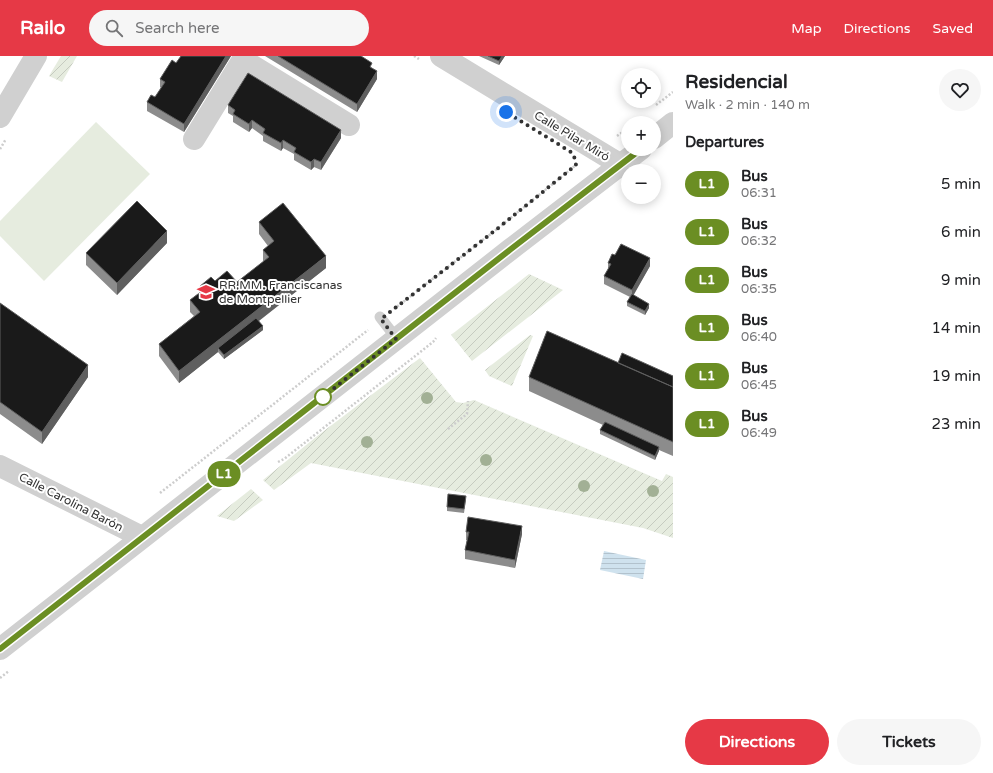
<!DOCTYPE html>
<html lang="en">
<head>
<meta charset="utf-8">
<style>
  :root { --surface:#fff; --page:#f6f6f6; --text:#202124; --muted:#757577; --accent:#e63946 }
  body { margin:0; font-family:"Varela Round",sans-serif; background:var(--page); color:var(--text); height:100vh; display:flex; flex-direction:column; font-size:15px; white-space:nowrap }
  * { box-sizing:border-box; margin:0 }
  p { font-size:13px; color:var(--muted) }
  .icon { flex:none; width:22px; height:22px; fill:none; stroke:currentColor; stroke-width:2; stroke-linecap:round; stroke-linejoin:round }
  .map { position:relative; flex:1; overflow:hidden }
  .drawer { display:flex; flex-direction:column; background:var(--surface); width:320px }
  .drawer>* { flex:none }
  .badge { padding:0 8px; border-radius:13px; font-size:14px; line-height:26px }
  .buttons { position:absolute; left:621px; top:12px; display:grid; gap:8px }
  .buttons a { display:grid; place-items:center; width:40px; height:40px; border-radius:50%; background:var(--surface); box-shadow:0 2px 10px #0003; font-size:20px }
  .you { position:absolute; width:20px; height:20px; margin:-10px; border:3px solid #fff; border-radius:50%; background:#1a73e8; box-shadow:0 0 0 6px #1a73e833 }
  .map>.badge { position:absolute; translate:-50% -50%; box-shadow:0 0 0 2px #fff }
  h2 { padding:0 12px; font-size:15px; line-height:36px }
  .round { display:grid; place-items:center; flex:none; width:42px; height:42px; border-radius:21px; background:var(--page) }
  .summary { display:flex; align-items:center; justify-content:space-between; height:68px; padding:0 12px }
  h1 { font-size:19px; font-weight:800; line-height:30px }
  .primary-button { display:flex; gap:8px; margin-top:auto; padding:8px 12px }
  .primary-button a { flex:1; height:46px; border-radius:24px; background:var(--accent); color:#fff; font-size:16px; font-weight:800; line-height:46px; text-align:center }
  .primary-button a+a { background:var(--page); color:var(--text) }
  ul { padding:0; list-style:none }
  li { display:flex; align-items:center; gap:12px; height:48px; padding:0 12px }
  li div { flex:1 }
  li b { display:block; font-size:15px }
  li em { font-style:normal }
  li .badge { min-width:44px; font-weight:700; text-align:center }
  header { display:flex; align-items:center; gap:24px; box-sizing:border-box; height:56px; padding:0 20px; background:var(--accent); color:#fff }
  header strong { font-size:19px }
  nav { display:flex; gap:22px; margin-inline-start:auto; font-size:14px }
  .search { width:280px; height:36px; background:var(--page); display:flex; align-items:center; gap:10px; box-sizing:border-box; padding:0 14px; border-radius:22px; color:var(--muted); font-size:15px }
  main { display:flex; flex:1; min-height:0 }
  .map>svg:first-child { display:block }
</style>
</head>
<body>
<header>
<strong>Railo</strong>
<div class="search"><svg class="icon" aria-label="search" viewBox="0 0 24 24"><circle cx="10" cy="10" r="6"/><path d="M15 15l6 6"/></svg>Search here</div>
<nav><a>Map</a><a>Directions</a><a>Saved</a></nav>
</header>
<main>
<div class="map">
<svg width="673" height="717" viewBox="0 0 673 717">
  <defs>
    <pattern id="garden-furrows" width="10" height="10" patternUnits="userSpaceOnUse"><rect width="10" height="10" fill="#e6ecdf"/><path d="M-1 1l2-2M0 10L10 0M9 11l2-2" fill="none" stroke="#c6cbc0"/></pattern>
    <pattern id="water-rules" width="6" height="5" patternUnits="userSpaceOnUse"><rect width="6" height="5" fill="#cfe2ee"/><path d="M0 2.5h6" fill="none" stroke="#b2c2cd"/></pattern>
  </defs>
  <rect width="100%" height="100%" fill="#fff"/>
  <path fill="url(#garden-furrows)" d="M61,0H77L62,26L49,20Z
    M529,218L563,234L472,305L451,279Z
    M530,279L533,280L512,330L489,320L485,314Z
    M420,302L456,346L463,347L474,344L662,425L666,418L673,421V482L643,472L311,407L274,434L263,424L316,381Z
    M251,433L263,444L234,465L217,460Z"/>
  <path fill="#e6ecdf" d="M96,66L150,118L44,225L0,180V165Z"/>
  <path fill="url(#water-rules)" d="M604,495L646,504L643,523L600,514Z"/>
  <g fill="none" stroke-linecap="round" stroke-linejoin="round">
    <path stroke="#cdcdcd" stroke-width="2.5" stroke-dasharray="2 2" stroke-linecap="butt" d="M414,0L419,3
      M656,49L673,36
      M634,67L640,62
      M617,80L628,72
      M0,93L6,83
      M394,253L497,173L576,109V108
      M448,373L467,358L468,345
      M278,406L284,403L433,286L436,282
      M160,437L368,274
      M0,622L9,615"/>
    <path stroke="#d0d0d0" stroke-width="11" d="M380,261L397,283"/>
    <path stroke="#d0d0d0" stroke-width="22" d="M441,0L621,109
      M243,4L349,69
      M0,61L36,0
      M194,83L245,0
      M0,410L142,481"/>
    <path stroke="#d0d0d0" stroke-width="22" d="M654,82L673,67
      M0,593L511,193L641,93"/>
  </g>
  <g fill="#a2b095">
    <circle cx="427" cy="342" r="6"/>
    <circle cx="367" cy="386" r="6"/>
    <circle cx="486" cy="404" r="6"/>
    <circle cx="584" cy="430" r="6"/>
    <circle cx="653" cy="435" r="6"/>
  </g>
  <path fill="#8c8c8c" d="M231,0L184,76L147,55V46L155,41L161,32L160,31V23L176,7Z
    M265,0H352L372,12L377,23L357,56Z
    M479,0H505L499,9Z
    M228,49L341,82L321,114L314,111L311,114L294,104V98L283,92L281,95L263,85V80L252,72L249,76L233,66V60L228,57Z
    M259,166L326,212L259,265L263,274L224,303L218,296L179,327L159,300V288L194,260L190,256V244L199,237V231L215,225L237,226L263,206V194L268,190L259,178Z
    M167,187L117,239L86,209V197Z
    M615,199L650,210L633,239L649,252L645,259L627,250V246L630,241L604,228V220L608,214V207Z
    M0,247L88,321L42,388L0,358Z
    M618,307L673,320V400L659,394L655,404L600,378V374L603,369L529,335V321Z
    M466,444L464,457L447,455V451Z
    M466,476L522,478L515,512L465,503V494L467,484H466Z"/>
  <path fill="#5f5f5f" d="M226,0H231L184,76V68Z
    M502,0H505L499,9V5Z
    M377,15V23L357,56V48Z
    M252,64V72L249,76V68Z
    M341,74V82L321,114V106Z
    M283,84V92L281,95V87Z
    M314,103V111L311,114V106Z
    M167,175V187L117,239V227Z
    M326,200V212L220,295L218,292V296L179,327V315Z
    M650,202V210L632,242V234Z
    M649,248V252L645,259V255Z
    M263,270V274L224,303V299Z
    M88,309V321L42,388V376Z
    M659,391V395L655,404V400Z
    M522,470V478L515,512V504Z"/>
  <path fill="#1a1a1a" stroke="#5f5f5f" d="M181,0H226L184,68L147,46L151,39L155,41L165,26L160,23L172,4L176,7Z
    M278,0H361L372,7L370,11L377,15L357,48Z
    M488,0H502L499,5Z
    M248,17L341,74L321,106L314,103L311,106L294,96L296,92L283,84L281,87L263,77L265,73L252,64L249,68L233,58L235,54L228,49Z
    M137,145L167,175L117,227L86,197Z
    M283,147L326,200L179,315L159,288L200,256L190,244L202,235L199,231L211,221L215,225L227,215L237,226L269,201L263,194L274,185L259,166Z
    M621,188L650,202L632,234L604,220L611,208L608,207L612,198L615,199Z
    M632,238L649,248L645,255L627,246Z
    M0,247L88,309L42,376L0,346Z
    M256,262L263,270L224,299L218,292Z
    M547,275L673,331V386L529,321Z
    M622,297L673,320V331L618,307Z
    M605,366L659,391L655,400L600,374Z
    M448,438L466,440L464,453L447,451Z
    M468,461L522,470L515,504L465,494L469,476H466Z"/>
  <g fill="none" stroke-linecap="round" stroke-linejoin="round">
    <g stroke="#fff" stroke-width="9">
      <path id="line" d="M0,593L511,193L641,93"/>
    </g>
    <use href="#line" stroke="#6b8e23" stroke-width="6"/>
    <path stroke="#333" stroke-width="4" stroke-dasharray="0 7.2" d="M323,341L396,283L381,263L497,173L576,109L574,100L571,96L506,56"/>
  </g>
  <defs>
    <g id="school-bare" transform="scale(1.38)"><path d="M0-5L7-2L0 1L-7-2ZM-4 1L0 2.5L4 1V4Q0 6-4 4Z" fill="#e63946" stroke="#fff" stroke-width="2.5" paint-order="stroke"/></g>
  </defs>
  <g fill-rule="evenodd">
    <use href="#school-bare" x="206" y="236"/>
  </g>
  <circle fill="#fff" stroke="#6b8e23" stroke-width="2" cx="323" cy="341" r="8"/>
  <g text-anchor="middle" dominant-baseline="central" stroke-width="4" stroke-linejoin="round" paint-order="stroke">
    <g font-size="12" fill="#333" stroke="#fff">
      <text transform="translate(572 80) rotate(31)">Calle Pilar Miró</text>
      <text transform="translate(71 446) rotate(27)">Calle Carolina Barón</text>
    </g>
    <g font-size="12" fill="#333" stroke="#fff" text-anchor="start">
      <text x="219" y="229">RR.MM. Franciscanas<tspan x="219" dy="14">de Montpellier</tspan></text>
    </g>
  </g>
</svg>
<div class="buttons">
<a><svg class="icon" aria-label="locate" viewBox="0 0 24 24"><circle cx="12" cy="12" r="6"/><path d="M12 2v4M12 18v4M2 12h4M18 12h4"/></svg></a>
<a>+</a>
<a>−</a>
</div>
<div class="you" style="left:506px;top:56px"></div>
<b class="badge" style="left:224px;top:418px;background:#6b8e23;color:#fff">L1</b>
</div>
<section class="drawer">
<div class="summary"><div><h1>Residencial</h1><p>Walk · 2 min · 140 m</p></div><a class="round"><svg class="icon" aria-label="heart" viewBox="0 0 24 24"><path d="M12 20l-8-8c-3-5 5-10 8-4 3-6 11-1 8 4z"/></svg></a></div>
<h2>Departures</h2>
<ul>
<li><span class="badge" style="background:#6b8e23;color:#fff">L1</span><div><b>Bus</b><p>06:31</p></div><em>5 min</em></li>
<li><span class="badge" style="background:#6b8e23;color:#fff">L1</span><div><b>Bus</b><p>06:32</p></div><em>6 min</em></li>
<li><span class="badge" style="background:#6b8e23;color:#fff">L1</span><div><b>Bus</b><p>06:35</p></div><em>9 min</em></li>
<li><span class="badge" style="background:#6b8e23;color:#fff">L1</span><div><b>Bus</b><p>06:40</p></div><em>14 min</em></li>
<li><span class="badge" style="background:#6b8e23;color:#fff">L1</span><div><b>Bus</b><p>06:45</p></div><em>19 min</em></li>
<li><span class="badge" style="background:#6b8e23;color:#fff">L1</span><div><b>Bus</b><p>06:49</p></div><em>23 min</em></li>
</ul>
<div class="primary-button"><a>Directions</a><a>Tickets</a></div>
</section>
</main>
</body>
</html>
